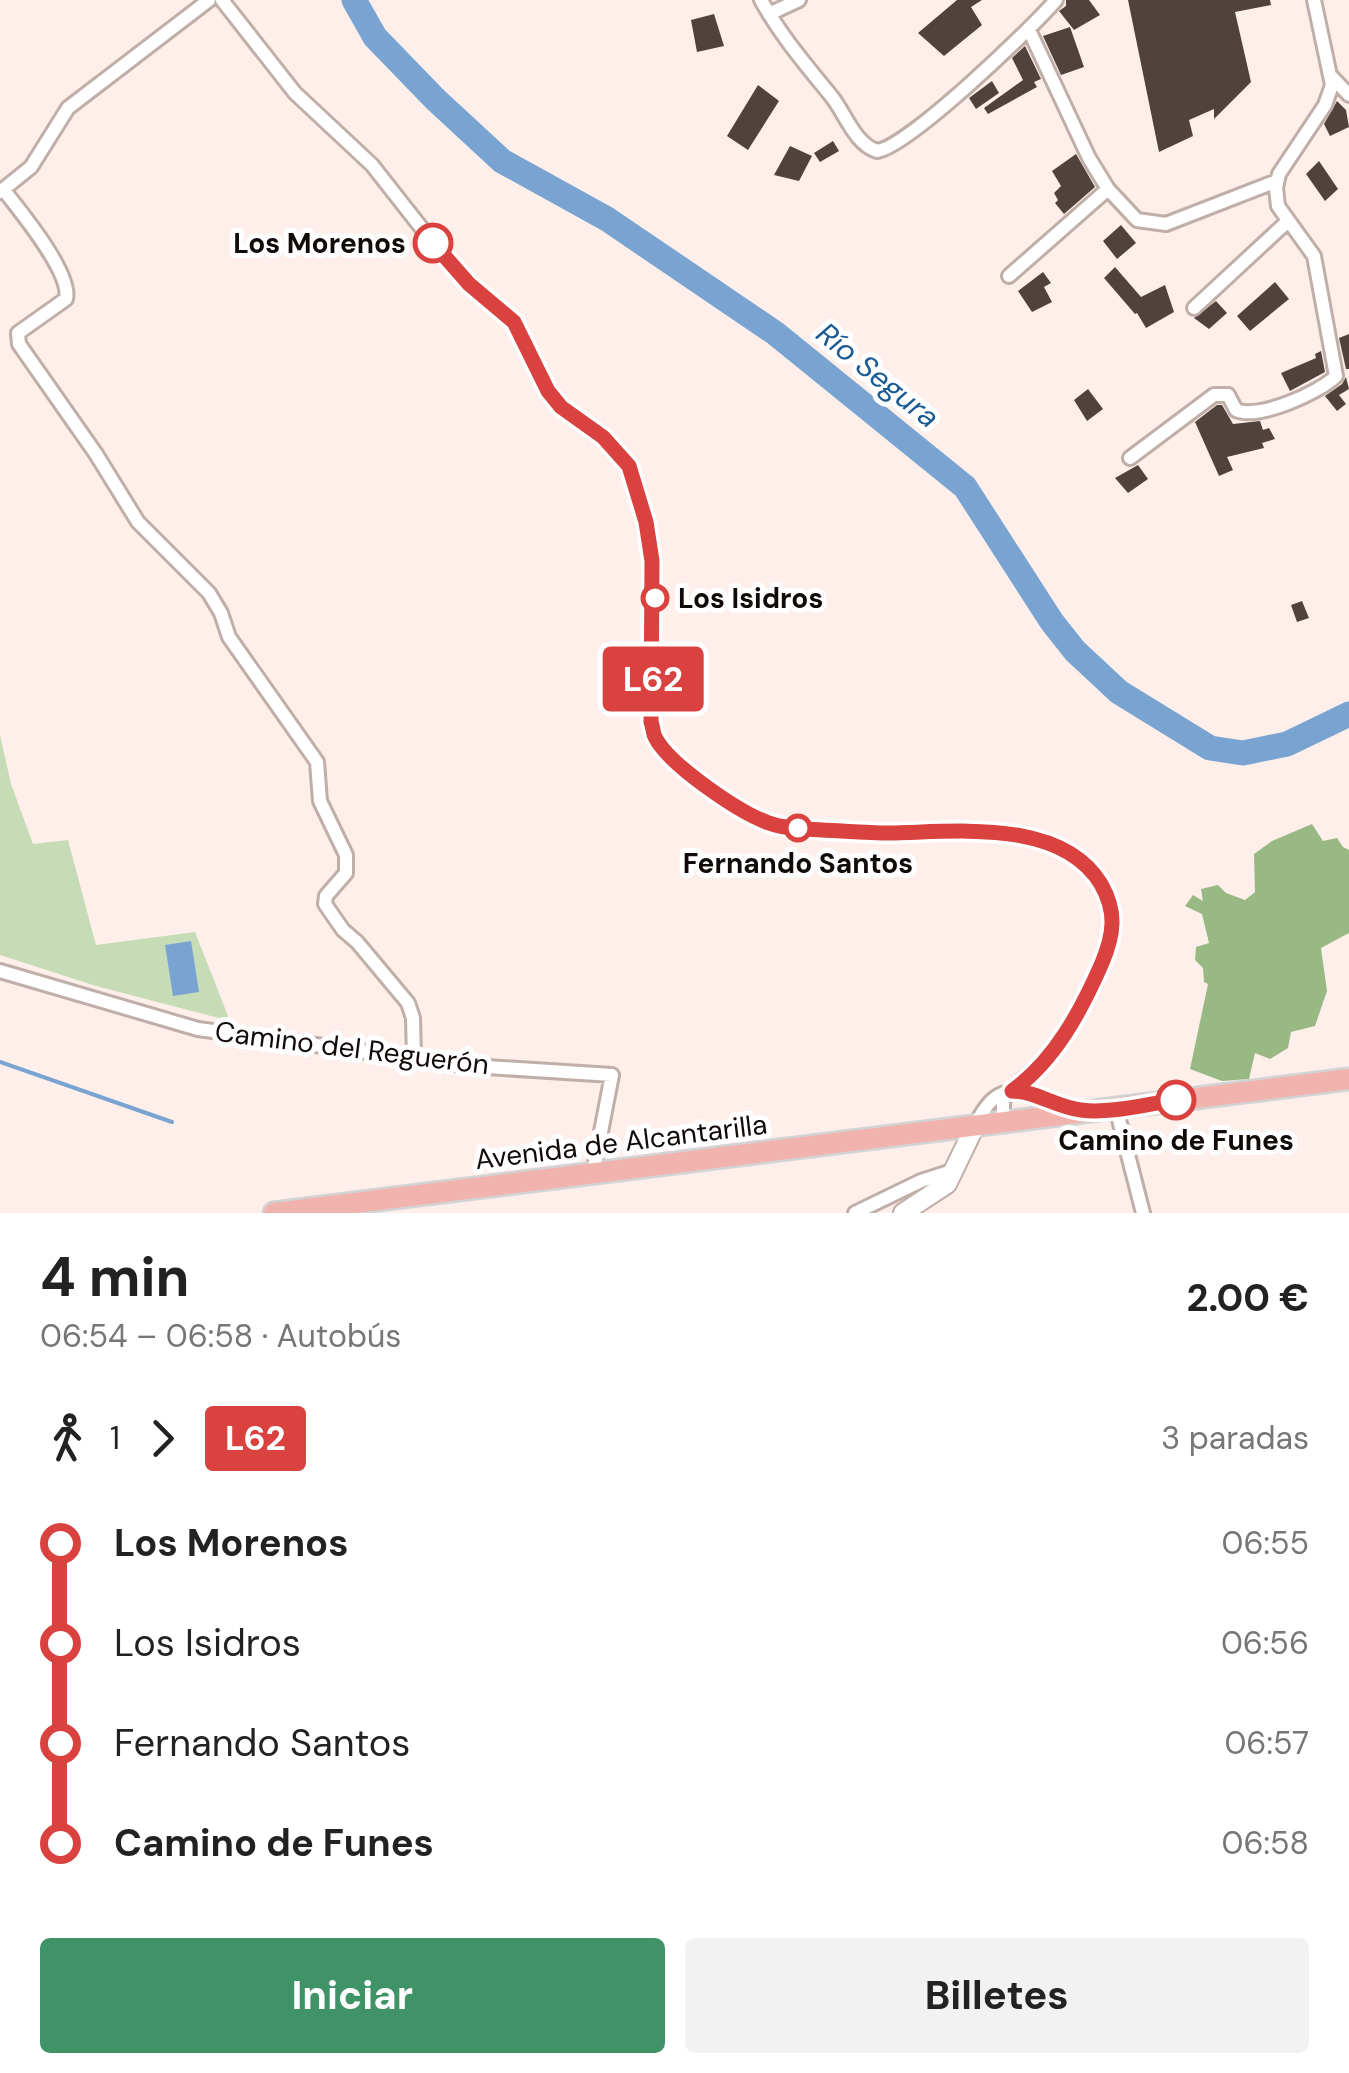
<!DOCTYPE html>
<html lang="es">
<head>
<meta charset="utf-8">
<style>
  :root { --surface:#fff; --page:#f2f2f2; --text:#222; --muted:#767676; --accent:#3f9366 }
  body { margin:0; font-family:"DM Sans",sans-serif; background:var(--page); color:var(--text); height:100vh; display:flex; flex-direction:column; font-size:38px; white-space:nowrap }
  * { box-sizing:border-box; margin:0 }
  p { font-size:32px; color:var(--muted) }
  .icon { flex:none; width:55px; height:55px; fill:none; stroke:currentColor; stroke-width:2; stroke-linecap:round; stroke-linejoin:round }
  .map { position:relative; height:1213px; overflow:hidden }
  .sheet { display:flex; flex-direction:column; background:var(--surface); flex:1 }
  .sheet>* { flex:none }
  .badge { padding:0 20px; border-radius:8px; font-size:35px; line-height:65px }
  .map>.badge { position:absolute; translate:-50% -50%; box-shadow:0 0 0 5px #fff }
  .legs { display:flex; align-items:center; gap:15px; height:110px; padding:0 40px; font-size:32px }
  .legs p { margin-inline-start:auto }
  .headline { display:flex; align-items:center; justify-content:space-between; height:170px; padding:0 40px }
  h1 { font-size:55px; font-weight:700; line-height:75px }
  .button { display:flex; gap:20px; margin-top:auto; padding:20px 40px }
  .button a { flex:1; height:115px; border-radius:10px; background:var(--accent); color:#fff; font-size:40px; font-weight:700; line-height:115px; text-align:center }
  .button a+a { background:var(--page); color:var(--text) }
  ul { padding:0 40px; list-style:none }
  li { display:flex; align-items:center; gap:35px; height:100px; font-size:38px }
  li i { display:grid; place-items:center; width:15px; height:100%; margin:0 12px; background:currentColor }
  li i::after { content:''; width:25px; height:25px; margin:-12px; border:8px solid; border-radius:50%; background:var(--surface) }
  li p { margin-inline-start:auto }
  li:first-child i { background:linear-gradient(#0000 50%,currentColor 0) }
  li:last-child i { background:linear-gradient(currentColor 50%,#0000 0) }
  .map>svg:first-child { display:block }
</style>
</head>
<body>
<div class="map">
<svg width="1349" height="1213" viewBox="0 0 1349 1213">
  <rect width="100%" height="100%" fill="#feefea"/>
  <path fill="#c5dcb7" d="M0,735L11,784L33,844L68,840L96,945L195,932L230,1021L96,986L0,955Z"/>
  <path fill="#99b984" d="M1312,824L1323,841L1337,838L1343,847L1349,850V933L1321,948L1327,991L1315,1026L1291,1032L1288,1048L1270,1059L1255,1053L1249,1079L1222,1081L1190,1069L1208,984L1204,982L1203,968L1195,960L1196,947L1209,943L1202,914L1185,906L1193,895L1203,901L1201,889L1218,885L1226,893L1245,900L1255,892L1254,854L1272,841Z"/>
  <path fill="#79a4d2" d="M191,941L199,992L173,996L165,945Z"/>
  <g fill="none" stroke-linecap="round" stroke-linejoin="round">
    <path stroke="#79a4d2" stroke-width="4" d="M0,1062L172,1122"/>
    <path stroke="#79a4d2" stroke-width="25" d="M354,0L375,37L435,99L502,161L607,219L775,333L965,487L1052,622L1075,651L1119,692L1210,748L1243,753L1287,744L1349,714"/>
  </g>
  <path fill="#50423c" d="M957,0H982L971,7L982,25L944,56L918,33Z
    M1066,0H1089L1100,15L1074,30L1059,11L1066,6Z
    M1128,0H1270L1271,5L1235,12L1251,82L1214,119V109L1189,120L1193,136L1159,152Z
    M714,14L724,46L697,52L691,20Z
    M1070,27L1084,67L1061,75L1043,36Z
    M1025,46L1041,79L1034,82L1037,87L988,114L984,108L1023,80L1012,58Z
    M992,81L999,93L976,109L969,98Z
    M758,85L779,101L748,150L727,136Z
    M1337,101L1346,110L1349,127L1330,136L1324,124Z
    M833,141L839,151L820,162L814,153Z
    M790,146L812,156L799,181L774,175Z
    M1076,154L1095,187L1064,214L1055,203L1058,200L1054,193L1061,186L1052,171Z
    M1319,161L1338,189L1325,201L1306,174Z
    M1121,225L1136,243L1117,259L1103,241Z
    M1115,267L1141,297L1165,285L1174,312L1146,328L1137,313L1135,314L1104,278Z
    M1043,272L1051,283L1044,287L1052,302L1032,312L1018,291Z
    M1275,282L1289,299L1250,331L1237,316Z
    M1216,301L1227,313L1209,329L1194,318Z
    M1349,334V369H1346L1339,338Z
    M1321,351L1325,372L1290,391L1281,373L1316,358L1315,354Z
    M1346,377L1349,389L1339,395L1346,404L1337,411L1325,396L1342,384Z
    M1088,389L1103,409L1087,421L1074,400Z
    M1217,405H1222L1233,424L1260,421L1263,430L1269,428L1275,439L1262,443L1264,448L1227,457L1233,470L1219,476L1195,422Z
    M1138,465L1148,479L1128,493L1115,478Z
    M1302,601L1309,618L1297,622L1291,605Z"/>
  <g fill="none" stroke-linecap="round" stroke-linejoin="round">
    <g stroke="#c0afa9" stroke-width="18">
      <path id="minor" d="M222,0L295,93L372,165L449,263L514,322L548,391L561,407L617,450L629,467L646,522L652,561L651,723C652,727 653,733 655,737C669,765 741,813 770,823C862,854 1044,790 1102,887C1130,934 1086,1006 1057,1046C1041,1066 1019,1080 1003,1100V1112L1008,1121
        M761,0C781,36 806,65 832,97C846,115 855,144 877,151C908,147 1031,29 1056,0
        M769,14L799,0
        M1332,77L1349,95
        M3,189C20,211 72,273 66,299L18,333L19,344L96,454L138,522L209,593L221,613L229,637L317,762L320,801L346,855V873L326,896L325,904L343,930L357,942L408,1003L413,1018L414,1058
        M1108,189L1137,220L1166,224L1277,181
        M0,192L31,167L68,108L209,0
        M1009,276L1108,189L1089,158L1029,30
        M1194,308L1288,221
        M1130,458L1214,395H1228L1236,410C1258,420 1319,393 1336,376L1314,256L1278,206L1276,188L1279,174L1325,105L1332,85L1314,0
        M0,971L198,1029L471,1066L612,1075L593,1173
        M1116,1108L1143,1213
        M975,1126C1002,1068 1027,1100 1071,1109
        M855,1213L921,1181L955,1170"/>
    </g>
    <g stroke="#c0afa9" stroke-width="22">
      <path id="secondary" d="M903,1213L947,1184L975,1126"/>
    </g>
    <g stroke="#d4d3d3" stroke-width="25">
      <path id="primary" d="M274,1213L1349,1079"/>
    </g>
    <use href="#minor" stroke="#fff" stroke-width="12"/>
    <use href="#secondary" stroke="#fff" stroke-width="18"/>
    <use href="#primary" stroke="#f1b3ae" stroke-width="20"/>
  </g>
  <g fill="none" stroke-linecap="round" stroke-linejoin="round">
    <g stroke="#fff" stroke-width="22">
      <path id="line-1" d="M433,243L469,284L514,322L548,391L561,407L603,437L629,466L646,522L652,561L651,722C653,727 653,733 655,737C669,765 740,813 769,823C785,829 805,829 822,830C845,831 867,833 890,833C955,832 1061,818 1101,884C1117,912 1114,934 1102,963C1081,1011 1055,1060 1012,1091C1036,1091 1056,1107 1081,1110C1110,1114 1146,1104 1176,1100"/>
    </g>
    <use href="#line-1" stroke="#da4240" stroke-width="15"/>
  </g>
  <g fill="#fff" stroke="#da4240" stroke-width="5">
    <circle cx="433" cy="243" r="18"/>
    <circle cx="655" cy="598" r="12"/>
    <circle cx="798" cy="828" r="12"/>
    <circle cx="1176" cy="1100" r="18"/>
  </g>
  <g text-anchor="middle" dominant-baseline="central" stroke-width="10" stroke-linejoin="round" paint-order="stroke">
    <g font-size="28" font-weight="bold" fill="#100a08" stroke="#fff">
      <text x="406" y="243" text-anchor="end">Los Morenos</text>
      <text x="678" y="598" text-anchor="start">Los Isidros</text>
      <text x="798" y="863">Fernando Santos</text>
      <text x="1176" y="1140">Camino de Funes</text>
    </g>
    <g font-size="28" fill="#100a08" stroke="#fff">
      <text transform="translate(352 1048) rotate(7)">Camino del Reguerón</text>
      <text transform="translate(621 1142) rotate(-7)">Avenida de Alcantarilla</text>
    </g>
    <g font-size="30" font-style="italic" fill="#1c5a93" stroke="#fff">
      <text transform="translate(878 375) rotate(39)">Río Segura</text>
    </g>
  </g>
</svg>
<b class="badge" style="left:653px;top:679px;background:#da4240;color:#fff">L62</b>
</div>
<section class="sheet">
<div class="headline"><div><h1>4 min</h1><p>06:54 – 06:58 · Autobús</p></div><b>2.00 €</b></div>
<div class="legs"><svg class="icon" aria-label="walk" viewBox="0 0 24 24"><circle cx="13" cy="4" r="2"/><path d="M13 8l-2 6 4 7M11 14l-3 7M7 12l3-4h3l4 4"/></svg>1<svg class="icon" aria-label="forward" viewBox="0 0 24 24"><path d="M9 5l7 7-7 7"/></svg><b class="badge" style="background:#da4240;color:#fff">L62</b><p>3 paradas</p></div>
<ul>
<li><i style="color:#da4240"></i><b>Los Morenos</b><p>06:55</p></li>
<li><i style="color:#da4240"></i><span>Los Isidros</span><p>06:56</p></li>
<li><i style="color:#da4240"></i><span>Fernando Santos</span><p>06:57</p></li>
<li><i style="color:#da4240"></i><b>Camino de Funes</b><p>06:58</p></li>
</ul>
<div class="button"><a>Iniciar</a><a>Billetes</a></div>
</section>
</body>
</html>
